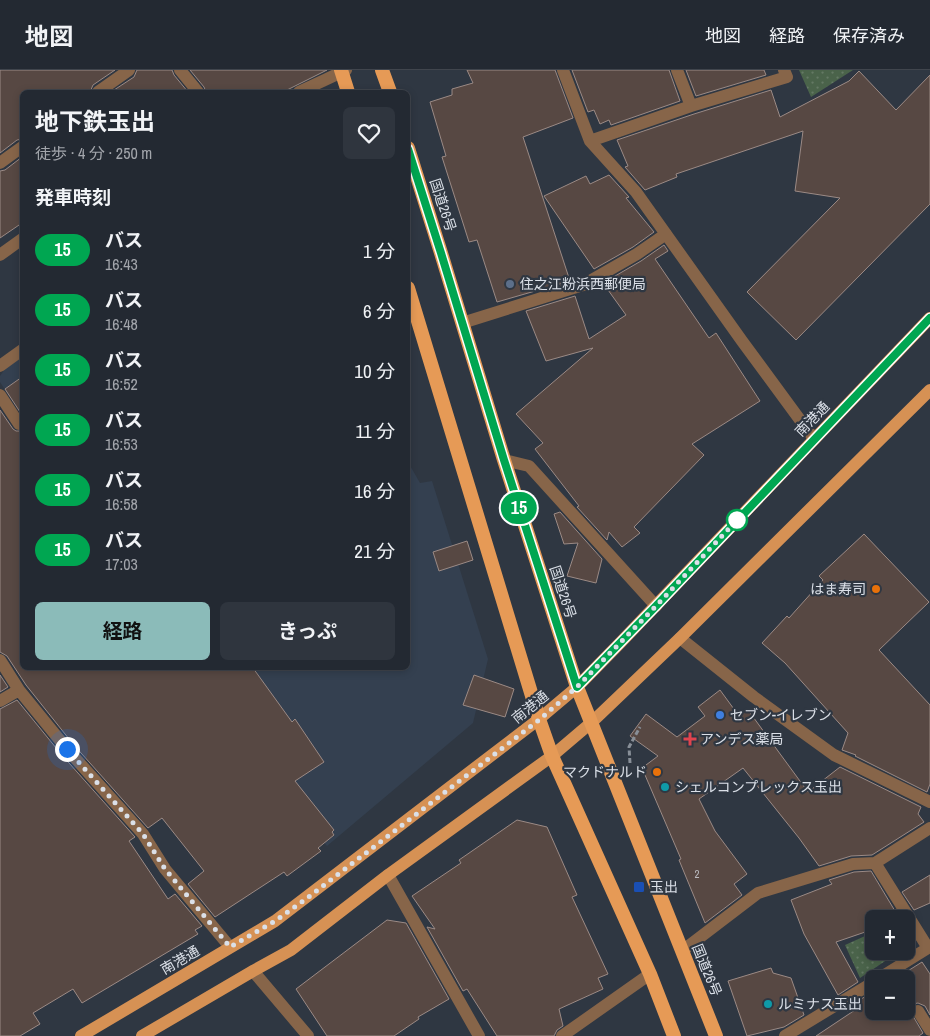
<!DOCTYPE html>
<html lang="ja">
<head>
<meta charset="utf-8">
<style>
  :root { --surface:#232932; --page:#2f353e; --text:#f1f3f6; --muted:#a3a6ac; --line:#40454d; --accent:#8bbbb9 }
  body { margin:0; font-family:"Archivo Narrow","Noto Sans JP",sans-serif; background:var(--page); color:var(--text); height:100vh; display:flex; flex-direction:column; font-size:19px; white-space:nowrap }
  * { box-sizing:border-box; margin:0 }
  p { font-size:16px; color:var(--muted) }
  .icon { flex:none; width:28px; height:28px; fill:none; stroke:currentColor; stroke-width:2; stroke-linecap:round; stroke-linejoin:round }
  .map { position:relative; flex:1; overflow:hidden }
  .sheet { position:absolute; left:20px; top:20px; width:390px; height:580px; display:flex; flex-direction:column; background:var(--surface); border-radius:8px; box-shadow:0 2px 8px #0003,0 0 0 1px var(--line) }
  .sheet>* { flex:none }
  .badge { padding:0 10px; border-radius:16px; font-size:18px; line-height:32px }
  .controls { position:absolute; left:865px; top:840px; display:grid; gap:10px }
  .controls a { display:grid; place-items:center; width:50px; height:50px; border-radius:8px; background:var(--surface); box-shadow:0 2px 8px #0003,0 0 0 1px var(--line); font-size:25px }
  .you { position:absolute; width:25px; height:25px; margin:-12px; border:4px solid #fff; border-radius:50%; background:#1a73e8; box-shadow:0 0 0 8px #1a73e833 }
  .map>.badge { position:absolute; translate:-50% -50%; box-shadow:0 0 0 2px #fff }
  h2 { padding:0 15px; font-size:19px; line-height:45px }
  .round { display:grid; place-items:center; flex:none; width:52px; height:52px; border-radius:8px; background:var(--page) }
  .headline { display:flex; align-items:center; justify-content:space-between; height:85px; padding:0 15px }
  h1 { font-size:24px; font-weight:700; line-height:38px }
  .primary-button { display:flex; gap:10px; margin-top:auto; padding:10px 15px }
  .primary-button a { flex:1; height:58px; border-radius:8px; background:var(--accent); color:#111; font-size:20px; font-weight:700; line-height:58px; text-align:center }
  .primary-button a+a { background:var(--page); color:var(--text) }
  ul { padding:0; list-style:none }
  li { display:flex; align-items:center; gap:15px; height:60px; padding:0 15px }
  li div { flex:1 }
  li b { display:block; font-size:19px }
  li em { font-style:normal }
  li .badge { min-width:55px; font-weight:700; text-align:center }
  header { display:flex; align-items:center; gap:30px; box-sizing:border-box; height:70px; padding:0 25px; background:var(--surface); border-bottom:1px solid var(--line) }
  header strong { font-size:24px }
  nav { display:flex; gap:28px; margin-inline-start:auto; font-size:18px }
  .map>svg:first-child { display:block }
</style>
</head>
<body>
<header>
<strong>地図</strong>
<nav><a>地図</a><a>経路</a><a>保存済み</a></nav>
</header>
<div class="map">
<svg width="930" height="966" viewBox="0 0 930 966">
  <defs>
    <pattern id="grass-dots" width="8" height="8" patternUnits="userSpaceOnUse" patternTransform="scale(1.25)"><rect width="8" height="8" fill="#4a634a"/><path d="M2 2h.1M6 6h.1" fill="none" stroke="#647964" stroke-width="1.8" stroke-linecap="round"/></pattern>
  </defs>
  <rect width="100%" height="100%" fill="#2f3742"/>
  <path fill="#344050" d="M22,287V346L0,312V306L5,299Z
    M408,392L420,413L432,411L488,589L473,653L327,776L280,720L285,714L196,598H408Z"/>
  <path fill="url(#grass-dots)" d="M799,0H853L811,27Z
    M874,862V881H900L860,908L845,875Z"/>
  <path fill="#574843" stroke="#9b8a85" d="M0,0H115L93,15L90,22H22V69L17,70L0,83Z
    M137,0H172L174,5L188,22H111L134,7Z
    M190,0H327L283,22H206L204,17Z
    M467,0H555L573,48L523,67L570,211L497,232L477,170L469,172L442,87L446,86L430,32L452,25V19L473,13Z
    M572,0H669L680,31L611,55L609,50L600,54L594,40L588,42Z
    M686,0H764L766,5L696,26Z
    M859,1L896,40L930,5V134L796,270L747,222L840,128L795,121L803,61L676,104L677,107L645,120L625,97L628,96L617,70L694,44L771,20L780,47L849,11Z
    M22,87V153L0,168V101L5,100Z
    M609,105L629,127L626,128L654,162L633,177L594,199L544,126L586,106L590,114Z
    M664,175L668,181L655,189L709,268L716,263L760,331L692,374L704,385L634,457L640,463L622,477L609,462L607,470L577,437L579,436L535,379L543,373L516,344L593,278L546,291L526,241L575,226L589,269L626,245L603,213L641,191Z
    M22,307V345L5,319Z
    M0,340L13,359L16,361H22V598H253L292,652L295,649L324,692L295,711L334,760L332,762L334,765L318,778L321,781L287,806L284,802L215,847L188,814L204,801L162,748L148,758L73,674L26,615L7,586L0,582Z
    M560,442L602,489L596,513L567,506L578,473L564,474L554,444Z
    M864,464L929,532L879,580L930,635V714L927,722L855,686L856,685L842,680L848,663L785,593L762,573L787,546L789,548L823,510L819,506Z
    M467,471L473,490L439,501L433,482Z
    M0,605L8,617L0,622Z
    M474,605L514,619L505,647L463,635Z
    M720,620L739,646L748,640L808,722L840,697L921,737L918,744L924,752L872,785L851,786L819,796L799,768L743,698L699,729L715,761L747,804L734,814L742,825L705,853L679,790L681,789L642,698L658,686L630,666L646,644L677,667L705,646L698,637Z
    M17,630L61,684L135,767L129,771L168,829L175,824L202,856L195,860L198,864L82,933L73,919L33,943L40,954L20,966H0V639Z
    M517,750L547,757L577,825L572,827L608,904L598,908L603,919L559,939L563,956L557,960L554,966H497L467,919L463,921L427,857L435,859L412,826L461,793L459,790Z
    M871,801L898,846L895,847V849H874V859L836,872L858,912L838,925L804,864L791,830L832,814L829,810L854,802Z
    M930,805V833L914,840L902,822Z
    M387,850L406,853L449,929L418,947L419,949L394,966H327L296,919Z
    M922,892L930,904V945L925,936L918,933L913,934L910,941L923,963L919,966H816L858,938L847,941L846,939L866,926L869,931L873,928L871,924L874,922V941H906V909H895Z
    M771,898L773,903L791,908L804,945L784,957L747,966L728,911Z"/>
  <g fill="none" stroke-linecap="round" stroke-linejoin="round">
    <path stroke="#888f98" stroke-width="3" stroke-dasharray="5 2.5" stroke-linecap="butt" d="M630,693L629,677L640,657"/>
    <path stroke="#876549" stroke-width="12" d="M180,0L198,22
      M563,0L590,71L636,122L742,271L814,369
      M98,22L129,0
      M299,22L346,0
      M691,36L787,7L784,0
      M590,71L691,36L677,0
      M0,93L22,77
      M0,185L22,169
      M462,253L583,215L637,184L666,164
      M0,296L22,280
      M0,325L19,354
      M504,390L529,396L656,536
      M680,568L754,627L834,685L930,732
      M0,590L19,620L67,679L143,764L165,799L230,877
      M0,631L19,620
      M875,793L928,878L878,909
      M388,805L479,966
      M682,881L758,823L853,794L875,793L930,758
      M253,901L308,966
      M918,941L930,960
      M562,966L650,904
      M785,966L874,912"/>
    <path stroke="#d69154" stroke-width="12" d="M81,966L275,851L539,649L577,617L621,572L930,248
      M142,966L253,901L291,880L388,805L552,686L592,652L680,568L930,320"/>
    <path stroke="#e69a56" stroke-width="14" d="M341,0L348,22
      M382,0L390,22
      M408,78L441,183L504,390L577,617L716,966
      M408,218L539,649L552,686L650,904L674,966"/>
  </g>
  <g fill="none" stroke-linecap="round" stroke-linejoin="round">
    <g stroke="#fff" stroke-width="11">
      <path id="line" d="M408,79L441,183L504,390L577,617L656,536L930,248"/>
    </g>
    <use href="#line" stroke="#00a651" stroke-width="8"/>
    <path stroke="#dbe0e8" stroke-width="5" stroke-dasharray="0 9" d="M67,679L143,764L165,799L230,877L275,851L306,829L539,650L577,617L656,536L737,450"/>
  </g>
  <circle fill="#5c6f8a" stroke="#2f3742" stroke-width="2" cx="510" cy="214" r="5"/>
  <circle fill="#fff" stroke="#00a651" stroke-width="2.5" cx="737" cy="450" r="10"/>
  <g fill="#e8710a" stroke="#2f3742" stroke-width="2">
    <circle cx="876" cy="519" r="5"/>
    <circle cx="657" cy="702" r="5"/>
  </g>
  <circle fill="#3f7fe0" stroke="#2f3742" stroke-width="2" cx="720" cy="645" r="5"/>
  <path fill="#e0444e" stroke="#2f3742" stroke-width="2" d="M687.5 661.5h5v5h5v5h-5v5h-5v-5h-5v-5h5z"/>
  <g fill="#0f9aa8" stroke="#2f3742" stroke-width="2">
    <circle cx="665" cy="717" r="5"/>
    <circle cx="768" cy="934" r="5"/>
  </g>
  <rect fill="#1a4fb4" stroke="#2f3742" stroke-width="2" x="633" y="811" width="12" height="12" rx="2.5"/>
  <g text-anchor="middle" dominant-baseline="central" stroke-width="4.5" stroke-linejoin="round" paint-order="stroke">
    <g font-size="11" fill="#bababf">
      <text x="697" y="804">2</text>
    </g>
    <g font-size="14" fill="#dbe0e8" stroke="#2f3742">
      <text transform="translate(443 135) rotate(72)">国道26号</text>
      <text transform="translate(812 349) rotate(-46)">南港通</text>
      <text transform="translate(563 522) rotate(72)">国道26号</text>
      <text transform="translate(530 637) rotate(-39)">南港通</text>
      <text transform="translate(180 890) rotate(-30)">南港通</text>
      <text transform="translate(707 900) rotate(68)">国道26号</text>
    </g>
    <g font-size="14" fill="#dbe0e8" stroke="#2f3742" text-anchor="start">
      <text x="520" y="214">住之江粉浜西郵便局</text>
      <text x="866" y="519" text-anchor="end">はま寿司</text>
      <text x="730" y="645">セブン-イレブン</text>
      <text x="700" y="669">アンデス薬局</text>
      <text x="647" y="702" text-anchor="end">マクドナルド</text>
      <text x="675" y="717">シェルコンプレックス玉出</text>
      <text x="650" y="817">玉出</text>
      <text x="778" y="934">ルミナス玉出</text>
    </g>
  </g>
</svg>
<div class="controls">
<a>+</a>
<a>−</a>
</div>
<div class="you" style="left:67px;top:679px"></div>
<b class="badge" style="left:519px;top:438px;background:#00a651;color:#fff">15</b>
<section class="sheet">
<div class="headline"><div><h1>地下鉄玉出</h1><p>徒歩 · 4 分 · 250 m</p></div><a class="round"><svg class="icon" aria-label="heart" viewBox="0 0 24 24"><path d="M12 20l-8-8c-3-5 5-10 8-4 3-6 11-1 8 4z"/></svg></a></div>
<h2>発車時刻</h2>
<ul>
<li><span class="badge" style="background:#00a651;color:#fff">15</span><div><b>バス</b><p>16:43</p></div><em>1 分</em></li>
<li><span class="badge" style="background:#00a651;color:#fff">15</span><div><b>バス</b><p>16:48</p></div><em>6 分</em></li>
<li><span class="badge" style="background:#00a651;color:#fff">15</span><div><b>バス</b><p>16:52</p></div><em>10 分</em></li>
<li><span class="badge" style="background:#00a651;color:#fff">15</span><div><b>バス</b><p>16:53</p></div><em>11 分</em></li>
<li><span class="badge" style="background:#00a651;color:#fff">15</span><div><b>バス</b><p>16:58</p></div><em>16 分</em></li>
<li><span class="badge" style="background:#00a651;color:#fff">15</span><div><b>バス</b><p>17:03</p></div><em>21 分</em></li>
</ul>
<div class="primary-button"><a>経路</a><a>きっぷ</a></div>
</section>
</div>
</body>
</html>
